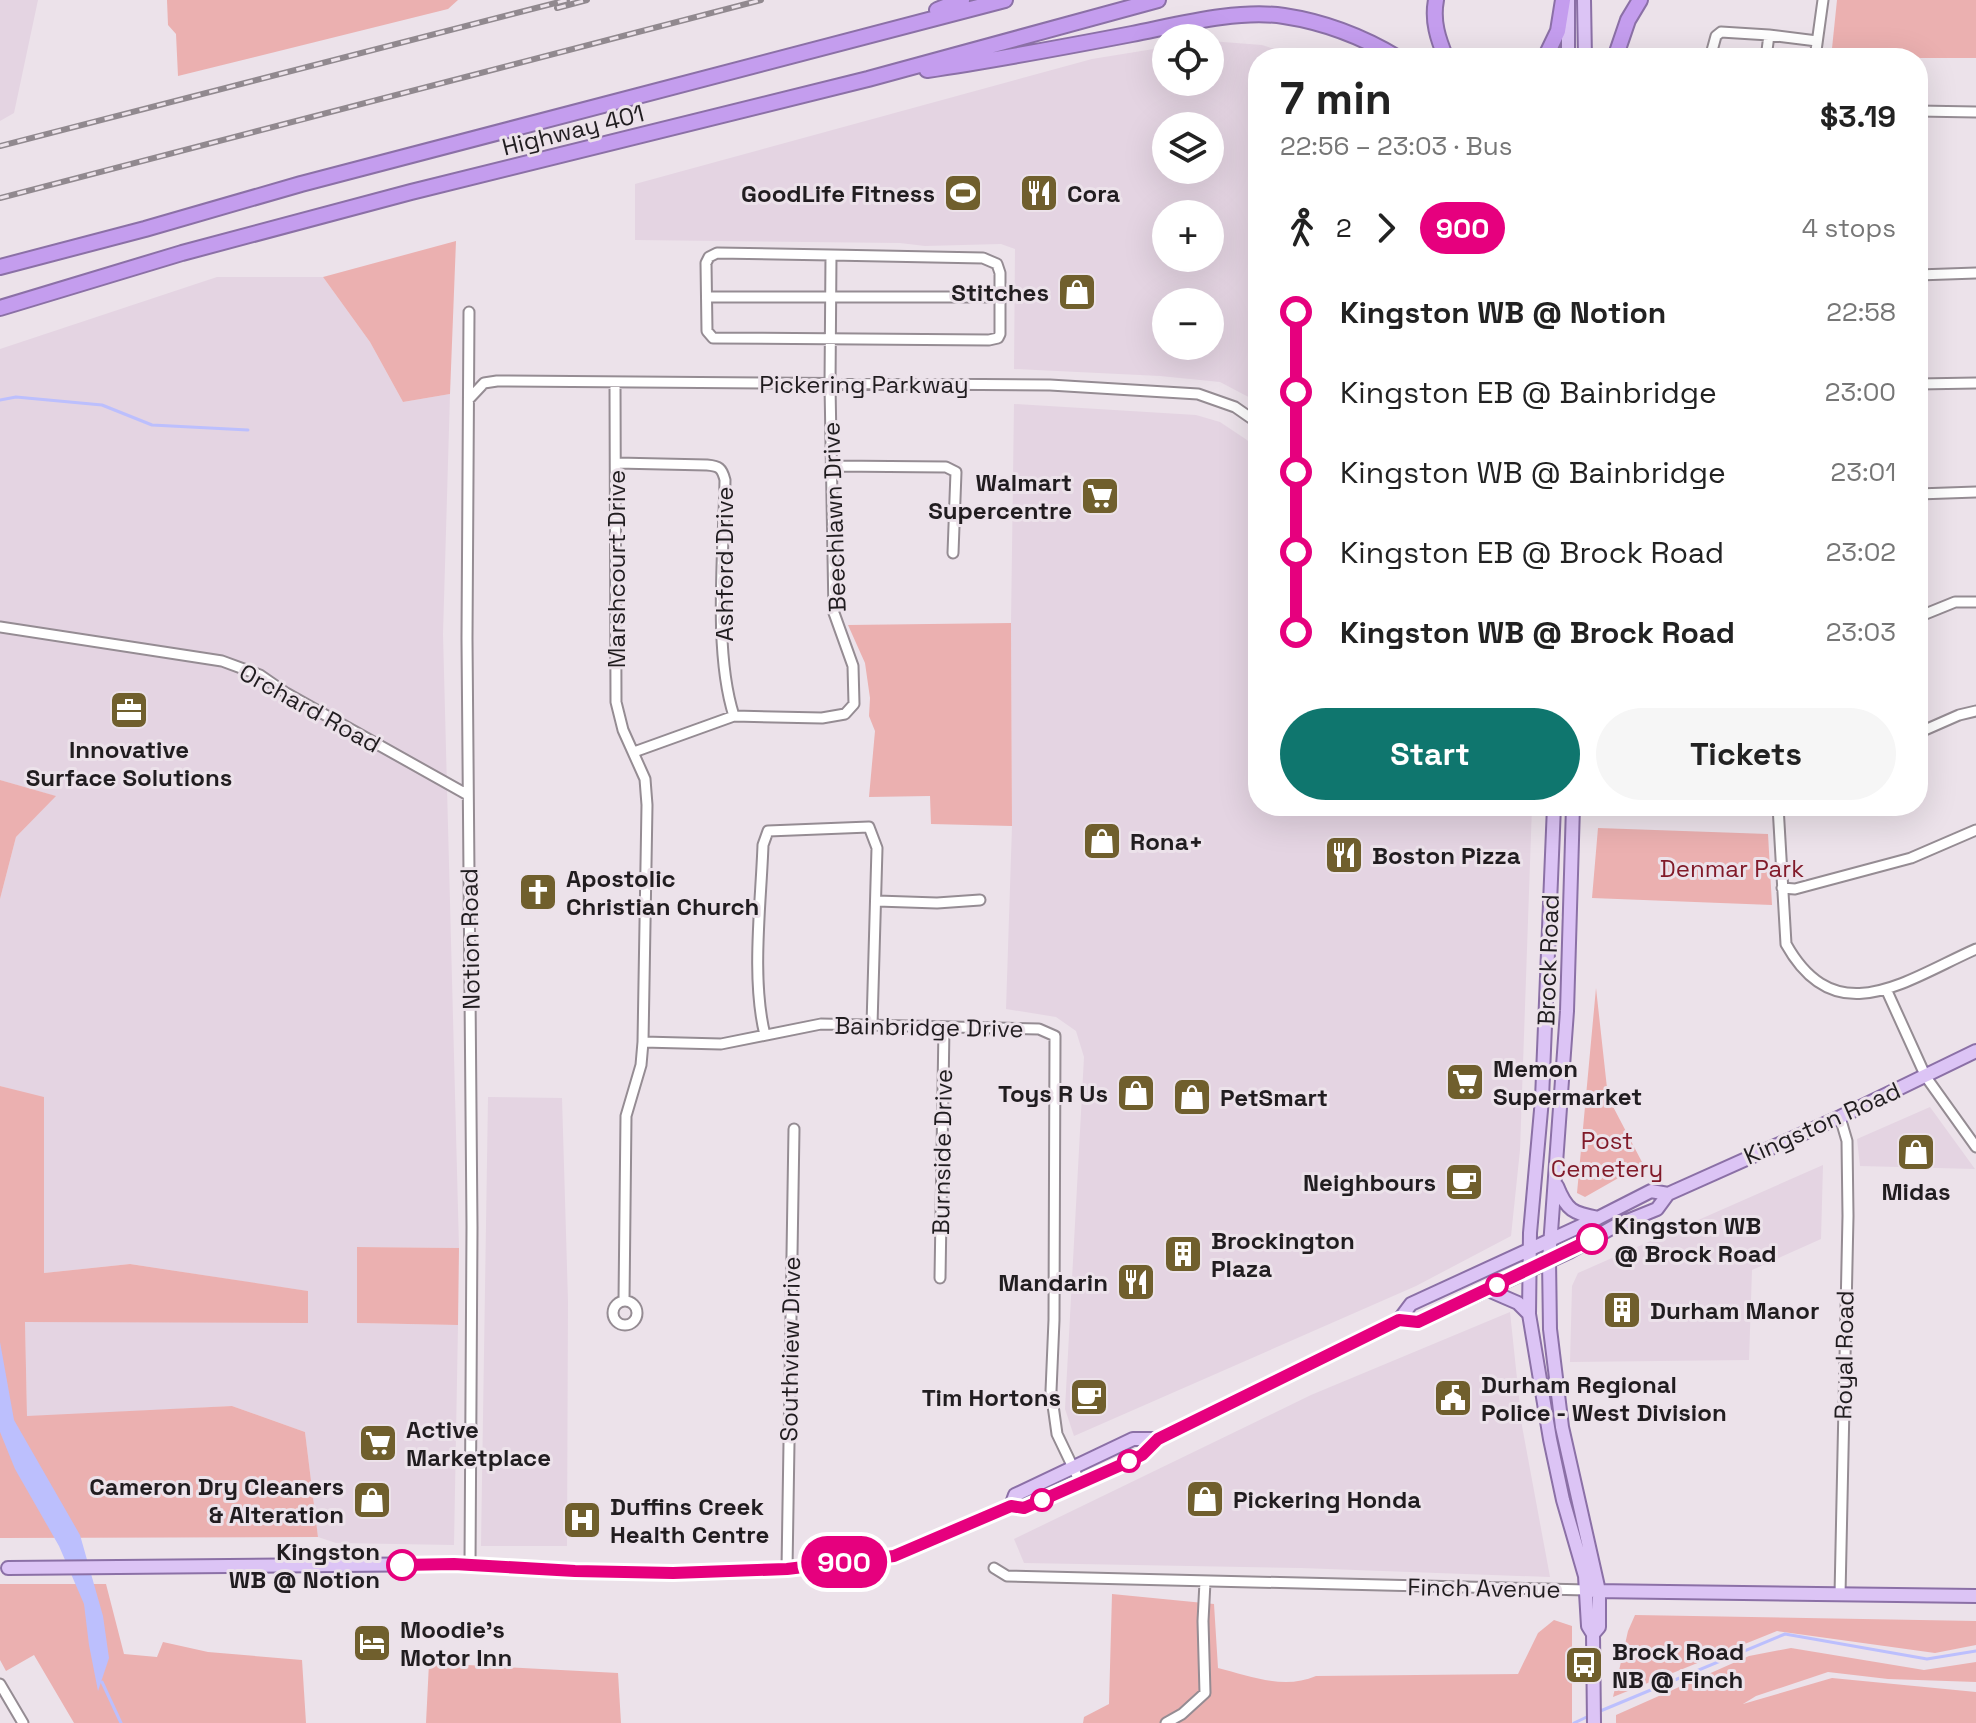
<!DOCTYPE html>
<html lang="en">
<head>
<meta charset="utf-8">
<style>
  :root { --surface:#fff; --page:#f6f6f6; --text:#222; --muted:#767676; --accent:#0f766e }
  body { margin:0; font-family:"Space Grotesk",sans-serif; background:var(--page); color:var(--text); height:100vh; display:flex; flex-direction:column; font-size:30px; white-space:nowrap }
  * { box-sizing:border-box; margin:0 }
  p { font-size:26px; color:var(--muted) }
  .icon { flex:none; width:44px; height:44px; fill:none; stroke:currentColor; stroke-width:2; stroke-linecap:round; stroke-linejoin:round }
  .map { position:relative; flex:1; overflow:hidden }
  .panel { position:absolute; left:1248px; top:48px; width:680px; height:768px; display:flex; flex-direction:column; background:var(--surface); border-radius:32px; box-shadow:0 8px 32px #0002 }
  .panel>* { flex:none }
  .badge { padding:0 16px; border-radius:26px; font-size:28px; line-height:52px }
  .fabs { position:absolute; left:1152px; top:24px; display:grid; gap:16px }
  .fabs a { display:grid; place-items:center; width:72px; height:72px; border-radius:50%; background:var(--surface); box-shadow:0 8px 32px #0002; font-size:40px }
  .map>.badge { position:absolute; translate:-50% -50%; box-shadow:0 0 0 4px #fff }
  .legs { display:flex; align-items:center; gap:12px; height:88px; padding:0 32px; font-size:26px }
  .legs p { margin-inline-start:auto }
  .headline { display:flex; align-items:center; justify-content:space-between; height:136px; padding:0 32px }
  h1 { font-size:44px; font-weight:600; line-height:60px }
  .action { display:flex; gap:16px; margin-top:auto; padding:16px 32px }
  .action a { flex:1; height:92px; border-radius:48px; background:var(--accent); color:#fff; font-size:32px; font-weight:600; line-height:92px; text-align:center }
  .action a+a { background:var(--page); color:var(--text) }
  ul { padding:0 32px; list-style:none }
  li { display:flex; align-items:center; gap:28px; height:80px; font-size:30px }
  li i { display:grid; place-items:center; width:12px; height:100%; margin:0 10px; background:currentColor }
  li i::after { content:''; width:20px; height:20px; margin:-10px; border:6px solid; border-radius:50%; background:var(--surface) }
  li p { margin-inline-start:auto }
  li:first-child i { background:linear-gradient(#0000 50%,currentColor 0) }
  li:last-child i { background:linear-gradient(currentColor 50%,#0000 0) }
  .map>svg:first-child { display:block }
</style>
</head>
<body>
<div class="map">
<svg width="1976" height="1723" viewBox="0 0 1976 1723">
  <rect width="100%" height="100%" fill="#ece2ea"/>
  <path fill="#e4d4e2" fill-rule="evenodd" d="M0,0H38L14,113L0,121Z
    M1210,41L1262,45L1303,58H1258V402L1220,382L1160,376L1014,369L1015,249L1001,244L925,246L900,243L635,240V184L1092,59L1166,47V82H1210ZM1166,126H1210V170H1166ZM1166,214H1210V258H1166ZM1166,302H1210V346H1166Z
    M217,277H323L370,342L403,402L450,394L443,634L459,1248L358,1247L357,1323L458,1325L454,1545L336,1543L318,1537L305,1432L232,1406L27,1417L25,1322H308L307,1291L130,1264L44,1273V1098L0,1086V899L16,837L55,796L0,780V349Z
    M1014,404L1196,415L1220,422L1247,440L1258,452V806H1532L1520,1150L1511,1236L1416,1286L1074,1436L1065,1409L1084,1057L1076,1031L1056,1017L1006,1009L1012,826L1011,623Z
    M488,1097L562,1098L568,1301L567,1546H481Z
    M1930,1107L1975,1169L1860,1166L1857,1139Z
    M1823,1165L1821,1239L1752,1270L1749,1360L1570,1362L1572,1286L1578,1273Z
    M1510,1312L1522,1426L1550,1577L1301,1568L1024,1563L1014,1539L1311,1395Z"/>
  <path fill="#ebb0b0" d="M167,0H458L448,9L178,76L176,34L168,25Z
    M1837,0H1976V58H1831Z
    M456,241L450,394L403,402L370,342L323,277Z
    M1011,623L1012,826L931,824L930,796L869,797L875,731L869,716L870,698L865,663L848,625Z
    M0,780L56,796L16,837L0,899Z
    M1598,828L1768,834L1772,905L1592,898Z
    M1596,988L1608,1097L1643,1164L1585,1197L1577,1193Z
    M0,1086L44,1097V1273L130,1264L308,1291V1323L25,1322L27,1416L232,1406L305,1432L318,1537L0,1538Z
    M357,1247L459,1248L458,1325L357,1323Z
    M0,1584H106L124,1654L157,1657L163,1642L208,1652L302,1660L306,1723H74L34,1655L6,1671L0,1660Z
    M1112,1594L1214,1604L1218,1668C1250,1676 1284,1690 1316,1676L1518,1674L1538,1633L1554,1620L1572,1626V1723H1083L1084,1717L1109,1704Z
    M1635,1615L1976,1621V1645L1935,1653L1777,1631L1613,1697L1628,1631Z
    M1791,1648L1924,1670L1976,1662V1682L1888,1679L1828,1672L1756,1696L1743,1704L1832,1678L1976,1692V1723H1616V1715L1749,1656Z
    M429,1663L618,1673L621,1723H426Z"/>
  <path fill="#bcbffd" d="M0,1342L14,1420L80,1535L103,1616L109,1658L98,1691L89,1645L84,1604L59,1546L15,1469L0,1432Z"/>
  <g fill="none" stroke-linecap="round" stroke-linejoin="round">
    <path stroke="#bcbffd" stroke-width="3" d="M0,400L16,397L102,405L152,425L248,430
      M102,1682L121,1723
      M1598,1712L1785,1634L1927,1659L1976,1651
      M1574,1723L1591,1715"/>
    <g stroke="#958c93" stroke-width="13">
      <path id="minor" d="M1769,35L1817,41
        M1710,58L1716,36L1721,32L1769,35L1766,58
        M1815,58L1823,0
        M1918,111L1976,112
        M1918,275L1976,273
        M707,297H1000
        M469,312L467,639L472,1227L470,1565
        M615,383L616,702L623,730L645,779L647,805L643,1042L721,1044L821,1024L1039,1029L1055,1036L1054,1320L1051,1391L1057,1434L1080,1482
        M1918,384L1976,383
        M469,399L484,383L497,381L1050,385L1198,394L1235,407L1258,423
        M617,463L707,465C719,466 722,468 725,480C724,550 713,651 734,716
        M833,466L946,467L956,472L953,553
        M1918,494L1976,492
        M1918,617L1955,602H1976
        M0,627L222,661L260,675L286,693L468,795
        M1918,733L1959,715L1976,711
        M634,752L734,716L822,718L845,714L854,704L853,666L834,613L830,385L831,255L983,258L997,264L1000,273V334L998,338L989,340L713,338L707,331L706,263L709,257L717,253L831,255
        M1778,806L1786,944C1836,1034 1906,980 1976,949
        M1782,888L1795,889L1911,858L1976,830
        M877,901L937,903L980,900
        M1886,989L1926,1077L1976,1147
        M765,1035C751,979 761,903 763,845L768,831L869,827L877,848L872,1025
        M1840,1117L1847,1141L1848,1216L1840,1595
        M940,1278L944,1027
        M624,1301L626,1116L641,1065L643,1042
        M613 1313a12 12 0 1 1 24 0a12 12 0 1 1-24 0Z
        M994,1568L1007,1576L1587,1590
        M787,1569L794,1129
        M0,1684L23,1723
        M1166,1723L1182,1714L1205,1693L1203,1621L1205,1582"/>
    </g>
    <g stroke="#8b70a6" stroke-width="16">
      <path id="major" d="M1584,0L1585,58
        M1568,58V0
        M1554,806L1542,1099L1530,1233L1529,1314L1550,1439L1563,1500L1585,1576L1588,1626L1593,1634L1594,1723
        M1573,806L1567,1011L1549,1260L1550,1329L1562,1427L1599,1591V1627L1593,1634
        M1557,1186C1567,1211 1573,1213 1598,1218
        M1488,1290L1518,1303L1529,1314
        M1399,1320L1418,1322L1569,1252L1615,1226L1657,1209L1668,1194L1840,1117L1976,1051
        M1011,1506L1015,1495L1133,1439H1158
        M8,1568L454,1564L575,1571L673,1573L787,1569L894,1556L1011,1506L1024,1508L1130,1461L1142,1455L1158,1439L1399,1320L1411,1304L1598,1218L1651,1191L1668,1194
        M1594,1591L1976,1596"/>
    </g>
    <g stroke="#8b70a6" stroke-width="18">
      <path id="highway" d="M1436,0C1432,21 1438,39 1446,58
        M937,10L962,0
        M1545,58L1558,31L1563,0
        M1615,58L1628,20L1640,0
        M927,70C996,60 1064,47 1132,34C1178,25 1237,9 1284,16C1324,22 1363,37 1398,58
        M0,267L145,229L301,184L1005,0
        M0,308L182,253L411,192L868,79L1158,0"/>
    </g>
    <use href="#minor" stroke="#fff" stroke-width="9"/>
    <use href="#major" stroke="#dcc4f5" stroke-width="12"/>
    <use href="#highway" stroke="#c49dee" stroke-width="14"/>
    <g stroke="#91898f" stroke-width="6">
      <path id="rail" d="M557,8L587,0
        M0,146L567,0
        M0,198L761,0"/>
    </g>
    <use href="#rail" stroke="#ece2ea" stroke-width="3" stroke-dasharray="9" stroke-linecap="butt"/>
  </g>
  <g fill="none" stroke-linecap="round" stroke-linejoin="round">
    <g stroke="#fff" stroke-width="18">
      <path id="line-1" d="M402,1565L454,1564L575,1571L673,1573L787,1569L894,1556L1011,1506L1024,1508L1130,1461L1142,1455L1158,1439L1399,1320L1418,1322L1592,1239"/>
    </g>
    <use href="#line-1" stroke="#e6007e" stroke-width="12"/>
  </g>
  <defs>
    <g id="stadium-square" transform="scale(2)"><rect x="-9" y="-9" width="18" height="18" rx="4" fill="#705f2d" stroke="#ece2ea"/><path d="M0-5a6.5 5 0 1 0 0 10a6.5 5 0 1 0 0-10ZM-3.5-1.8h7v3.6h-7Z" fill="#fff"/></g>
    <g id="restaurant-square" transform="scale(2)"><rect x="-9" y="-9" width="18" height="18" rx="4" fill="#705f2d" stroke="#ece2ea"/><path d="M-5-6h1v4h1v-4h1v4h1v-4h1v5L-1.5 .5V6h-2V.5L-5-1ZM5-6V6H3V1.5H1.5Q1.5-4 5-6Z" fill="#fff"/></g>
    <g id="shop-square" transform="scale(2)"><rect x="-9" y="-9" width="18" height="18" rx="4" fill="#705f2d" stroke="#ece2ea"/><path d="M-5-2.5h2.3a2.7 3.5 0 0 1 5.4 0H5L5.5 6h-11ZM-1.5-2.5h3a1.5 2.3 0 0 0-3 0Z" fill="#fff"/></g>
    <g id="supermarket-square" transform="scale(2)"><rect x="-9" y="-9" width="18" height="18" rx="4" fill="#705f2d" stroke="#ece2ea"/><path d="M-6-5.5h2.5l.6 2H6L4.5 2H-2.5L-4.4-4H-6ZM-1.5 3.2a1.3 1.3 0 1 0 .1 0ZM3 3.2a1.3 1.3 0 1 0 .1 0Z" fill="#fff"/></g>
    <g id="office-square" transform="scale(2)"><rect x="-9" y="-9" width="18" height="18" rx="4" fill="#705f2d" stroke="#ece2ea"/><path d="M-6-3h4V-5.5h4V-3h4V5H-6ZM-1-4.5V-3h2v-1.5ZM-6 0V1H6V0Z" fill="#fff"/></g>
    <g id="church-square" transform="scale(2)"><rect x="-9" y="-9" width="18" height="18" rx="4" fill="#705f2d" stroke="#ece2ea"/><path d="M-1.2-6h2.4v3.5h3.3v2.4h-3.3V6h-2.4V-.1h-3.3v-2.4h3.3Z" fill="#fff"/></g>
    <g id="cafe-square" transform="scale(2)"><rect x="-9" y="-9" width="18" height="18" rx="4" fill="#705f2d" stroke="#ece2ea"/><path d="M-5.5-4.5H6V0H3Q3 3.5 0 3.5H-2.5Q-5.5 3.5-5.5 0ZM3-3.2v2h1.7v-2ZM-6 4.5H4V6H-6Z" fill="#fff"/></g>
    <g id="building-square" transform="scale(2)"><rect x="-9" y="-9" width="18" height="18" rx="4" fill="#705f2d" stroke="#ece2ea"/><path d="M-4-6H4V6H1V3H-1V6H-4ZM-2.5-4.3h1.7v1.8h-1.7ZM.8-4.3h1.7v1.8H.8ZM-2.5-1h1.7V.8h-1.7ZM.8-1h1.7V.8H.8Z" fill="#fff"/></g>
    <g id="civic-square" transform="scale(2)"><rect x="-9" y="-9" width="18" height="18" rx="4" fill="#705f2d" stroke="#ece2ea"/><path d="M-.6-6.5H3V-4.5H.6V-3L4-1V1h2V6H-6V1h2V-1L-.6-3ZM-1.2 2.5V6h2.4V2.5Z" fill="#fff"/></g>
    <g id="hospital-square" transform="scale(2)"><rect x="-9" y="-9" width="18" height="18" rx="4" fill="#705f2d" stroke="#ece2ea"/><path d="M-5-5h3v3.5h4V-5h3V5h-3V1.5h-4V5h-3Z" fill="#fff"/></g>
    <g id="hotel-square" transform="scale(2)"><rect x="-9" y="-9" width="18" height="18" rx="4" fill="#705f2d" stroke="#ece2ea"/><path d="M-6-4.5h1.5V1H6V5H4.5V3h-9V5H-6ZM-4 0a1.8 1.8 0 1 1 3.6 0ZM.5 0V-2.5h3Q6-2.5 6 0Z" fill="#fff"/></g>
    <g id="bus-square" transform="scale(2)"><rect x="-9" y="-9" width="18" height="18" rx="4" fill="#705f2d" stroke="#ece2ea"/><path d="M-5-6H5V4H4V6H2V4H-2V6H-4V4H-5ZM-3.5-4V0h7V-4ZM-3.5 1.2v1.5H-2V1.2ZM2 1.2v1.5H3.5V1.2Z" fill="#fff"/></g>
  </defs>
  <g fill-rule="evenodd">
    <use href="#stadium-square" x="963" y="193"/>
    <use href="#restaurant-square" x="1039" y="193"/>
    <use href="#shop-square" x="1077" y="292"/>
    <use href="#supermarket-square" x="1100" y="496"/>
    <use href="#office-square" x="129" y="710"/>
    <use href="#shop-square" x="1102" y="841"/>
    <use href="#restaurant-square" x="1344" y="855"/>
    <use href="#church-square" x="538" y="892"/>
    <use href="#supermarket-square" x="1465" y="1082"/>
    <use href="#shop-square" x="1136" y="1093"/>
    <use href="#shop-square" x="1192" y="1097"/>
    <use href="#shop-square" x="1916" y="1152"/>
    <use href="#cafe-square" x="1464" y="1182"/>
    <use href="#building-square" x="1183" y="1254"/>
    <use href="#restaurant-square" x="1136" y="1282"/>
    <use href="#building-square" x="1622" y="1310"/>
    <use href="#cafe-square" x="1089" y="1397"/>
    <use href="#civic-square" x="1453" y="1398"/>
    <use href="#supermarket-square" x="378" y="1443"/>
    <use href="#shop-square" x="1205" y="1499"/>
    <use href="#shop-square" x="372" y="1500"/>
    <use href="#hospital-square" x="582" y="1520"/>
    <use href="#hotel-square" x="372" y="1643"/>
    <use href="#bus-square" x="1584" y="1665"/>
  </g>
  <g fill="#fff" stroke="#e6007e" stroke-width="4">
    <circle cx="1592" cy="1239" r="14"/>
    <circle cx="1497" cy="1285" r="10"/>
    <circle cx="1129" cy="1461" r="10"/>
    <circle cx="1042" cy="1500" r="10"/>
    <circle cx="402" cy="1565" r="14"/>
  </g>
  <g text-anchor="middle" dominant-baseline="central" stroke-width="6" stroke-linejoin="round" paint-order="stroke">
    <g font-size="24" fill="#211d20" stroke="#ece2ea">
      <text transform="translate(573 130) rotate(-14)">Highway 401</text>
      <text x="864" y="384">Pickering Parkway</text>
      <text transform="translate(834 517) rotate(-92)">Beechlawn Drive</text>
      <text transform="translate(724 564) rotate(-90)">Ashford Drive</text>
      <text transform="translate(616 569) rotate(-90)">Marshcourt Drive</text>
      <text transform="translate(310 708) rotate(29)">Orchard Road</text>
      <text transform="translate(470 939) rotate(-91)">Notion Road</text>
      <text transform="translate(1548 960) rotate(-88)">Brock Road</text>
      <text transform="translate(929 1027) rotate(1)">Bainbridge Drive</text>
      <text transform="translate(1822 1123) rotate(-24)">Kingston Road</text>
      <text transform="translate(942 1152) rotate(-89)">Burnside Drive</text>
      <text transform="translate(790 1349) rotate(-89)">Southview Drive</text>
      <text transform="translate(1844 1355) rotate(-89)">Royal Road</text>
      <text transform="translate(1484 1588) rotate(1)">Finch Avenue</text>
    </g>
    <g font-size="24" font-weight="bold" fill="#211d20" stroke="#ece2ea" text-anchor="start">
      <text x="935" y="193" text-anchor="end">GoodLife Fitness</text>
      <text x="1067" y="193">Cora</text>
      <text x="1049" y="292" text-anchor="end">Stitches</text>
      <text x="1072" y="482" text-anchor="end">Walmart<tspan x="1072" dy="28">Supercentre</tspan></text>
      <text x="129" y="749" text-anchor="middle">Innovative<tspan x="129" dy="28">Surface Solutions</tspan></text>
      <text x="1130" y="841">Rona+</text>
      <text x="1372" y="855">Boston Pizza</text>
      <text x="566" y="878">Apostolic<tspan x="566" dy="28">Christian Church</tspan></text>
      <text x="1493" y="1068">Memon<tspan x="1493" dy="28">Supermarket</tspan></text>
      <text x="1108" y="1093" text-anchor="end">Toys R Us</text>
      <text x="1220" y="1097">PetSmart</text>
      <text x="1436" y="1182" text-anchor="end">Neighbours</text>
      <text x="1916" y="1191" text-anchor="middle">Midas</text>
      <text x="1211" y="1240">Brockington<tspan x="1211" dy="28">Plaza</tspan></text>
      <text x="1108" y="1282" text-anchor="end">Mandarin</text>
      <text x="1650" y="1310">Durham Manor</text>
      <text x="1481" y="1384">Durham Regional<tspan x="1481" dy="28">Police - West Division</tspan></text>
      <text x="1061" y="1397" text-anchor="end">Tim Hortons</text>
      <text x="406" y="1429">Active<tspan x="406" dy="28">Marketplace</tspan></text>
      <text x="344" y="1486" text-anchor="end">Cameron Dry Cleaners<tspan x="344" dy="28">&amp; Alteration</tspan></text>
      <text x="1233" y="1499">Pickering Honda</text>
      <text x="610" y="1506">Duffins Creek<tspan x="610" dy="28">Health Centre</tspan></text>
      <text x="400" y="1629">Moodie’s<tspan x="400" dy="28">Motor Inn</tspan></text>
      <text x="1612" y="1651">Brock Road<tspan x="1612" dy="28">NB @ Finch</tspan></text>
    </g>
    <g font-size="24" fill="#811a29" stroke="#ece2ea">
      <text x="1732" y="868">Denmar Park</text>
      <text x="1607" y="1140">Post<tspan x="1607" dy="28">Cemetery</tspan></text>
    </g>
    <g font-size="24" font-weight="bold" fill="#211d20" stroke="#ece2ea" text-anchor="start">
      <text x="1614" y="1225">Kingston WB<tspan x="1614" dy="28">@ Brock Road</tspan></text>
      <text x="380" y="1551" text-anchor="end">Kingston<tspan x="380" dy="28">WB @ Notion</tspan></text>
    </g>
  </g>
</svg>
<div class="fabs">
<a><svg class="icon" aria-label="locate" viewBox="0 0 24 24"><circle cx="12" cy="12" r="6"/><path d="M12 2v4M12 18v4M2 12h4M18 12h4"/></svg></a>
<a><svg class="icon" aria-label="layers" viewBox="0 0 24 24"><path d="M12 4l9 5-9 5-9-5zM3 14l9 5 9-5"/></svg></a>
<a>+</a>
<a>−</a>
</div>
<b class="badge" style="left:844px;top:1562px;background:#e6007e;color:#fff">900</b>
<section class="panel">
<div class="headline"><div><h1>7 min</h1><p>22:56 – 23:03 · Bus</p></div><b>$3.19</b></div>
<div class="legs"><svg class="icon" aria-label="walk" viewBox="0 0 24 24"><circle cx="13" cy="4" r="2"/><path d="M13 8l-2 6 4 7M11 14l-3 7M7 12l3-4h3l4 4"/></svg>2<svg class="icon" aria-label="forward" viewBox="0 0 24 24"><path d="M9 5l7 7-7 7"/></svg><b class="badge" style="background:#e6007e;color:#fff">900</b><p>4 stops</p></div>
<ul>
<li><i style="color:#e6007e"></i><b>Kingston WB @ Notion</b><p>22:58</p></li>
<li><i style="color:#e6007e"></i><span>Kingston EB @ Bainbridge</span><p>23:00</p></li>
<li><i style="color:#e6007e"></i><span>Kingston WB @ Bainbridge</span><p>23:01</p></li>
<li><i style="color:#e6007e"></i><span>Kingston EB @ Brock Road</span><p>23:02</p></li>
<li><i style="color:#e6007e"></i><b>Kingston WB @ Brock Road</b><p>23:03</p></li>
</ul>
<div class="action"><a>Start</a><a>Tickets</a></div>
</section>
</div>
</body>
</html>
